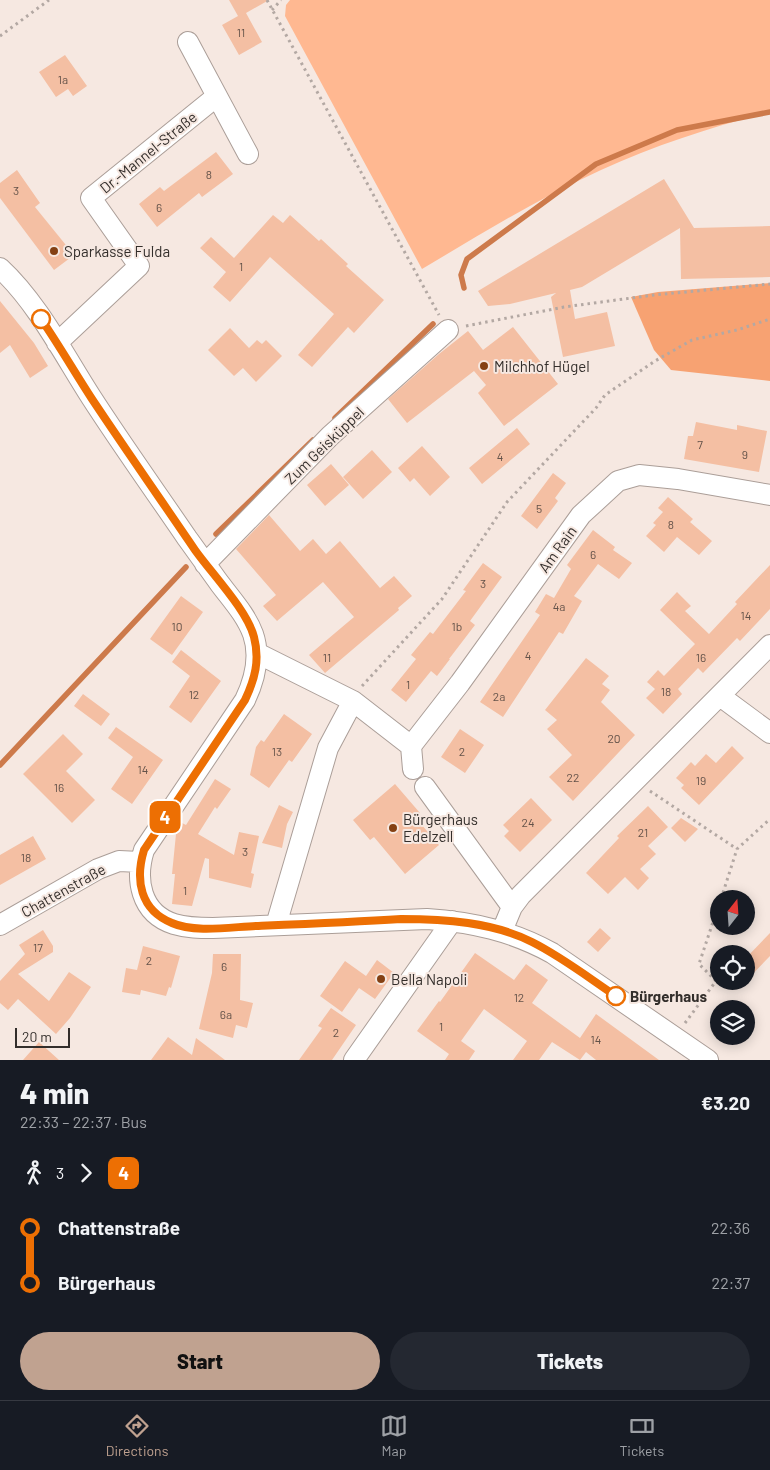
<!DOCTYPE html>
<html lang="en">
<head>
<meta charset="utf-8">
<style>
  :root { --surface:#171b24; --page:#242831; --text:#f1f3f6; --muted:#9ea1a6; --line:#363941; --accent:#c0a290 }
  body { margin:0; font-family:Barlow,sans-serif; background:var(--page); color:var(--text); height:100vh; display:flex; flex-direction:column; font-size:19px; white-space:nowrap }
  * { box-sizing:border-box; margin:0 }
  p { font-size:16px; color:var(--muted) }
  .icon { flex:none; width:28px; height:28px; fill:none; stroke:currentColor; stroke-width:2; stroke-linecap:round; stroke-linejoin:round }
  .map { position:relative; height:1060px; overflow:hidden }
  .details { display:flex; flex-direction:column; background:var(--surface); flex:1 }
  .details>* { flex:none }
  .badge { padding:0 10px; border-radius:8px; font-size:18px; line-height:32px }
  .needle { width:32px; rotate:17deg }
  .buttons { position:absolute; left:710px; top:890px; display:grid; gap:10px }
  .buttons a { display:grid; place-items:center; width:45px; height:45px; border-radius:50%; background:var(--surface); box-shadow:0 2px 12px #0003; font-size:25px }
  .scale { position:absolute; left:15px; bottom:12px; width:55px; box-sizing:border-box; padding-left:5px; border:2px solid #332e2b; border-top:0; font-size:14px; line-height:18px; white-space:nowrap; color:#332e2b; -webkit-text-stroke:4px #f6e8e1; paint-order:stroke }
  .map>.badge { position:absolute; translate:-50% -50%; box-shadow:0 0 0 2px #fff }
  .legs { display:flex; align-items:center; gap:8px; height:55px; padding:0 20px; font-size:16px }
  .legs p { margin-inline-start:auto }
  .summary { display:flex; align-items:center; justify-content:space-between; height:85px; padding:0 20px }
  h1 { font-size:28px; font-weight:800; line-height:38px }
  .cta { display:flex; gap:10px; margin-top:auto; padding:10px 20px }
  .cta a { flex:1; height:58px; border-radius:30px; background:var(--accent); color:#111; font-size:20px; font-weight:800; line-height:58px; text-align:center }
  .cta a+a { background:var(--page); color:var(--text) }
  ul { padding:0 20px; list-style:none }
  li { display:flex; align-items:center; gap:18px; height:55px; font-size:19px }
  li i { display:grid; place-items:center; width:8px; height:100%; margin:0 6px; background:currentColor }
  li i::after { content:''; width:12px; height:12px; margin:-6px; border:4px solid; border-radius:50%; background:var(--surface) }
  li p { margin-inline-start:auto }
  li:first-child i { background:linear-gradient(#0000 50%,currentColor 0) }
  li:last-child i { background:linear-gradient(currentColor 50%,#0000 0) }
  .menu { display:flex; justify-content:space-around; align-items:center; height:70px; border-top:1px solid var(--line); background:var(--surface); font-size:14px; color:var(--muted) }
  .menu a { display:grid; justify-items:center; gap:2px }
  .menu .on { color:var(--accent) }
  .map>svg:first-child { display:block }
</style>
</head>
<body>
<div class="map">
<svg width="770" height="1060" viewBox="0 0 770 1060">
  <rect width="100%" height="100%" fill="#f6e8e1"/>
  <path fill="#ffb891" d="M290,0H770V112C712,127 656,145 601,170C539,198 481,234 422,269L285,16L286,5Z"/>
  <path fill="#f7a272" d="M770,283V381L671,370L654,350L631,297L658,292Z"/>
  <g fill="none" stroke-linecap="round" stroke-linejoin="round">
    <path stroke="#cd7a4b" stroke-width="5.5" d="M464,288L461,275L467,259L596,164L677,130L770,112
      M335,418L433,324
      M216,534L313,440
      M0,765L186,567"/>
  </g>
  <path fill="#f4bfa3" d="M229,0H269L246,13L262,42L239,55L222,25L238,16Z
    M65,55L87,86L73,96L68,89L56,97L39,72Z
    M216,152L233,174L202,197L199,193L157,227L139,204L160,187L164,191Z
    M17,170L40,203L35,207L74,255L54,270L0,198V183Z
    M664,179L694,228L770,226V277L681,279L680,228L582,287L570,290L575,319L607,312L615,346L563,357L551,297L556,293L510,304L488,306L478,291Z
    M273,215L283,223L290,215L319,241L321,239L348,264L346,266L384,300L354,333L348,327L312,367L298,355L334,314L270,257L230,302L213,287L226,272L200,248L211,237L234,258Z
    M0,301L34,343L48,366L30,378L10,345L0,353Z
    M513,327L558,384L504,426L478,393L486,385L474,371L407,423L388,399L439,354L468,331L483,350Z
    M230,328L249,348L257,340L262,344L266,340L282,356L256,382L243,368L234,376L208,350Z
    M696,422L737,430V425L767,431L759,472L684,459L688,436H693Z
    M517,428L530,444L482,484L469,468Z
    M422,446L450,477L430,496L414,478L410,482L398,468Z
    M372,450L392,472L363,499L343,477Z
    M331,464L349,485L325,506L307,485Z
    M553,473L566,483L555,498L558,501L537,529L521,516Z
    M668,497L693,519L690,522L712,541L699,555L677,537L664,552L646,536L656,525L653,523L663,512L658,508Z
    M269,515L300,551L313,539L326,554L340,541L380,588L394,576L412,596L398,608L399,610L325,673L309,655L354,617L323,582L277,621L263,606L276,595L236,549Z
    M593,530L615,547L613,550L632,563L619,579L598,564L574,596L582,601L563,634L559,632L503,717L480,702L540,615L535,612L546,594L554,598L571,569L567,565Z
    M483,563L502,577L470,621L475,625L449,659H450L437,676L431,671L406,702L391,690L416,659L411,655L430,632L433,634L466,591L463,590Z
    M770,565V609L740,641L737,638L703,673L698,668L678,689L682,694L663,714L646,698L655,689L647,682L658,670L664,676L695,644L660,610L677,592L691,606L685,611L709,634L737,604L735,602Z
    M181,596L203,612L172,655L150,639Z
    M181,650L221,681L191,723L169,707L190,676L172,662Z
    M586,658L609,676L602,684L610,690L601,702L635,735L573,801L549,777L572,755L547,729L557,720L545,710Z
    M83,694L110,714L101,726L74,706Z
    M284,714L312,734L292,762L289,760L269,788L250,775L256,747L261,740L264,742Z
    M116,727L163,760L132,804L111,789L133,757L108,738Z
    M460,729L484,745L465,773L441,757Z
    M63,734L83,754L66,771L95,800L72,823L23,774Z
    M732,746L744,758L699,805L681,788L684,785L676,778L691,762L695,766L706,754L716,763Z
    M215,779L231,789L217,809L215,807L198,834L234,855L239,832L259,836L251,873L254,874L251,888L209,878V859L205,858L192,906L172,904L175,874H172L176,834L182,823L186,825Z
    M395,784L420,813L415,817L439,845L405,874L374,837L370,840L353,820Z
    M531,798L552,820L520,852L504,836L509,831L503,825Z
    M279,805L293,812L287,824L282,848L262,843Z
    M648,806L668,827L648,846L656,854L640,869L649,878L638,890L625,877L608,894L586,873L619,838L617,836Z
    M681,818L698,829L685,842L671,828Z
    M33,836L46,859L0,885V855Z
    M600,928L611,938L598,952L587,942Z
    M43,930L53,946V952L18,974L49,1001L69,972L91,987L70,1018L56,1034L18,999L8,1010L0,1003V981L25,954L19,945Z
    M770,933V956L746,981V958Z
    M143,946L180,956L171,988L169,987L166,996L141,990L140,995L122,992L126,968L137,970Z
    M475,953L514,980L526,964L548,980L532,1003L580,1038L596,1014L659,1060H596L586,1052L580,1060L552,1042L539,1060H513L527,1041L484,1009L461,1041L475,1051L469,1060H445L449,1054L417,1031L439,1001L440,1002Z
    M213,954H241L240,1000L253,1003L247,1028L236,1025L233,1038L199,1029L212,973Z
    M377,960L394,973L375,999L359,988L342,1012L320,996L345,961L366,976Z
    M331,1008L356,1025L332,1060H299L322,1028L318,1026Z
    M168,1037L192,1055L196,1038L225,1060H151Z
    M39,1042L59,1060H23Z"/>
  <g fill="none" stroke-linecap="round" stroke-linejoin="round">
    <g stroke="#ab9e98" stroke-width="22">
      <path id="minor" d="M188,42L248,154
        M0,268C37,302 64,355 91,397C122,445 155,491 187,538C198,553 209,569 220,584C232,600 246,615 253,634C261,657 255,679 245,700L144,850C135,879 140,913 174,924C187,928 200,928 213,928L427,919C472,922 512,931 552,953L708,1060
        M57,343L139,266L91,198L217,96
        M205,564L330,436L448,330
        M257,653L353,701L411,746L460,683L581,515L618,481L639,475L678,479L770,495
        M720,696L770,733
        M411,746L413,769
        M425,787L512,907
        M0,925L98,869L119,861L140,862
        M276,925L328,748L353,701
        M502,931L512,907L521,895L770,645
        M354,1060L452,921"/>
    </g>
    <path stroke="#b3a8a3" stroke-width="3" stroke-dasharray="2.5 4" stroke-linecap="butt" d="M267,0L439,315
      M272,10L281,0
      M0,36L49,0
      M466,326L564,307L654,295L770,284
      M362,686L442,599L507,502L596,408L605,395L655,361L692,340L737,330L770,319
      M650,791L737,849
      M721,899L737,849L770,819
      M685,1023L716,981L699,964L719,904"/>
    <use href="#minor" stroke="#fff" stroke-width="20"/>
  </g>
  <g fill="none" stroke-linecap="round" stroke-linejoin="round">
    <g stroke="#fff" stroke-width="11">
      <path id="line-1" d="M41,319C59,345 75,373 92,399C126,450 161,500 195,550C212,574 247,610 254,637C260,660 255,679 245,700L144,850C135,880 140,910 172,923C194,933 231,927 256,926C304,924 353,922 401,919C444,919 493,922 532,942C562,957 589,978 616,996"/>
    </g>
    <use href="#line-1" stroke="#ed6f03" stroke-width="8"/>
  </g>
  <g fill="#844013" stroke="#f6e8e1" stroke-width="2">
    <circle cx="54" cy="251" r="5"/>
    <circle cx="484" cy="366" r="5"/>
    <circle cx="393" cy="828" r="5"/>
    <circle cx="381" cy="979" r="5"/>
  </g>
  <g fill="#fff" stroke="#ed6f03" stroke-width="2.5">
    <circle cx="41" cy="319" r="9"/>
    <circle cx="616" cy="996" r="9"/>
  </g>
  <g text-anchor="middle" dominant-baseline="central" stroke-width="4" stroke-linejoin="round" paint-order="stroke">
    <g font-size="12" fill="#635249">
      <text x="241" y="32">11</text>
      <text x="63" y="79">1a</text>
      <text x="209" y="174">8</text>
      <text x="16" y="190">3</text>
      <text x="159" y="207">6</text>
      <text x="241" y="266">1</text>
      <text x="700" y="444">7</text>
      <text x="745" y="454">9</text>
      <text x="500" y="456">4</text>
      <text x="539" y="508">5</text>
      <text x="671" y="524">8</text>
      <text x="593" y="554">6</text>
      <text x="483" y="583">3</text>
      <text x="559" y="606">4a</text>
      <text x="746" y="615">14</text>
      <text x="177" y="626">10</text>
      <text x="457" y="626">1b</text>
      <text x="528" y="655">4</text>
      <text x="327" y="657">11</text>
      <text x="701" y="657">16</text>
      <text x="408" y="684">1</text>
      <text x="666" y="691">18</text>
      <text x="194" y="694">12</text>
      <text x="499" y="696">2a</text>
      <text x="614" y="738">20</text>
      <text x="277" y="751">13</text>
      <text x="462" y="751">2</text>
      <text x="143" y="769">14</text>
      <text x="573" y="777">22</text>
      <text x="701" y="780">19</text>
      <text x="59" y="787">16</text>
      <text x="528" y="822">24</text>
      <text x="643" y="832">21</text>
      <text x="245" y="851">3</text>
      <text x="26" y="857">18</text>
      <text x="185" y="890">1</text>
      <text x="38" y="947">17</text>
      <text x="149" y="960">2</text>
      <text x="224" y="966">6</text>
      <text x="519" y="997">12</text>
      <text x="226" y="1014">6a</text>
      <text x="441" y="1026">1</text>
      <text x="336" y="1032">2</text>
      <text x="596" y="1039">14</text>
    </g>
    <g font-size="15" fill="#332e2b" stroke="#f6e8e1">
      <text transform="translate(148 152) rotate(-39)">Dr.-Mannel-Straße</text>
      <text transform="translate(324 445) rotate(-44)">Zum Geisküppel</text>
      <text transform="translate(557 549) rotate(-54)">Am Rain</text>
      <text transform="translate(63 890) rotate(-29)">Chattenstraße</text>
    </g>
    <g font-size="15" fill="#332e2b" stroke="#f6e8e1" text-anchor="start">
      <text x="64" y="251">Sparkasse Fulda</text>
      <text x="494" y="366">Milchhof Hügel</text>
      <text x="403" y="819">Bürgerhaus<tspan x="403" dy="17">Edelzell</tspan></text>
      <text x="391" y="979">Bella Napoli</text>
    </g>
    <g font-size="15" font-weight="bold" fill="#332e2b" stroke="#f6e8e1" text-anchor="start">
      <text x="630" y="996">Bürgerhaus</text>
    </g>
  </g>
</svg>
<div class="buttons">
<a><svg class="needle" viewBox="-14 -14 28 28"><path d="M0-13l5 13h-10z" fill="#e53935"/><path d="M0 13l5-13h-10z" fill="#9ea1a6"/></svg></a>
<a><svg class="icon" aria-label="locate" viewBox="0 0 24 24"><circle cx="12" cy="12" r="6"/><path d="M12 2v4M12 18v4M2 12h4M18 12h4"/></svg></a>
<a><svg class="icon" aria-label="layers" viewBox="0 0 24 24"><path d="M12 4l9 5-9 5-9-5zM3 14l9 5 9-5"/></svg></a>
</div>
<div class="scale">20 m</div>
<b class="badge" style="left:165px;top:817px;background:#ed6f03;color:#fff">4</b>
</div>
<section class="details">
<div class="summary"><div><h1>4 min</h1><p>22:33 – 22:37 · Bus</p></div><b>€3.20</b></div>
<div class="legs"><svg class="icon" aria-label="walk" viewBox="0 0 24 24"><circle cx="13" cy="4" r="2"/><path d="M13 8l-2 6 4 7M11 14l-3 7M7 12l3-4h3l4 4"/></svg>3<svg class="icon" aria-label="forward" viewBox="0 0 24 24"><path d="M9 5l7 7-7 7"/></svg><b class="badge" style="background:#ed6f03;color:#fff">4</b></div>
<ul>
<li><i style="color:#ed6f03"></i><b>Chattenstraße</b><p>22:36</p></li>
<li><i style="color:#ed6f03"></i><b>Bürgerhaus</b><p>22:37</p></li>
</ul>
<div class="cta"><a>Start</a><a>Tickets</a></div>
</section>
<nav class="menu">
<a class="on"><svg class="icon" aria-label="directions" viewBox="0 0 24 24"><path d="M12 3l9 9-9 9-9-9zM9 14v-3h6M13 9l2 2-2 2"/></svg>Directions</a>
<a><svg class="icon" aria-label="map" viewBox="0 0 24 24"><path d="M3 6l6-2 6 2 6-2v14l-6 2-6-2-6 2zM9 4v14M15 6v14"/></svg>Map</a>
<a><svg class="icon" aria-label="tickets" viewBox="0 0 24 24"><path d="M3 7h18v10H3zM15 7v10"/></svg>Tickets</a>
</nav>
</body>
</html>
